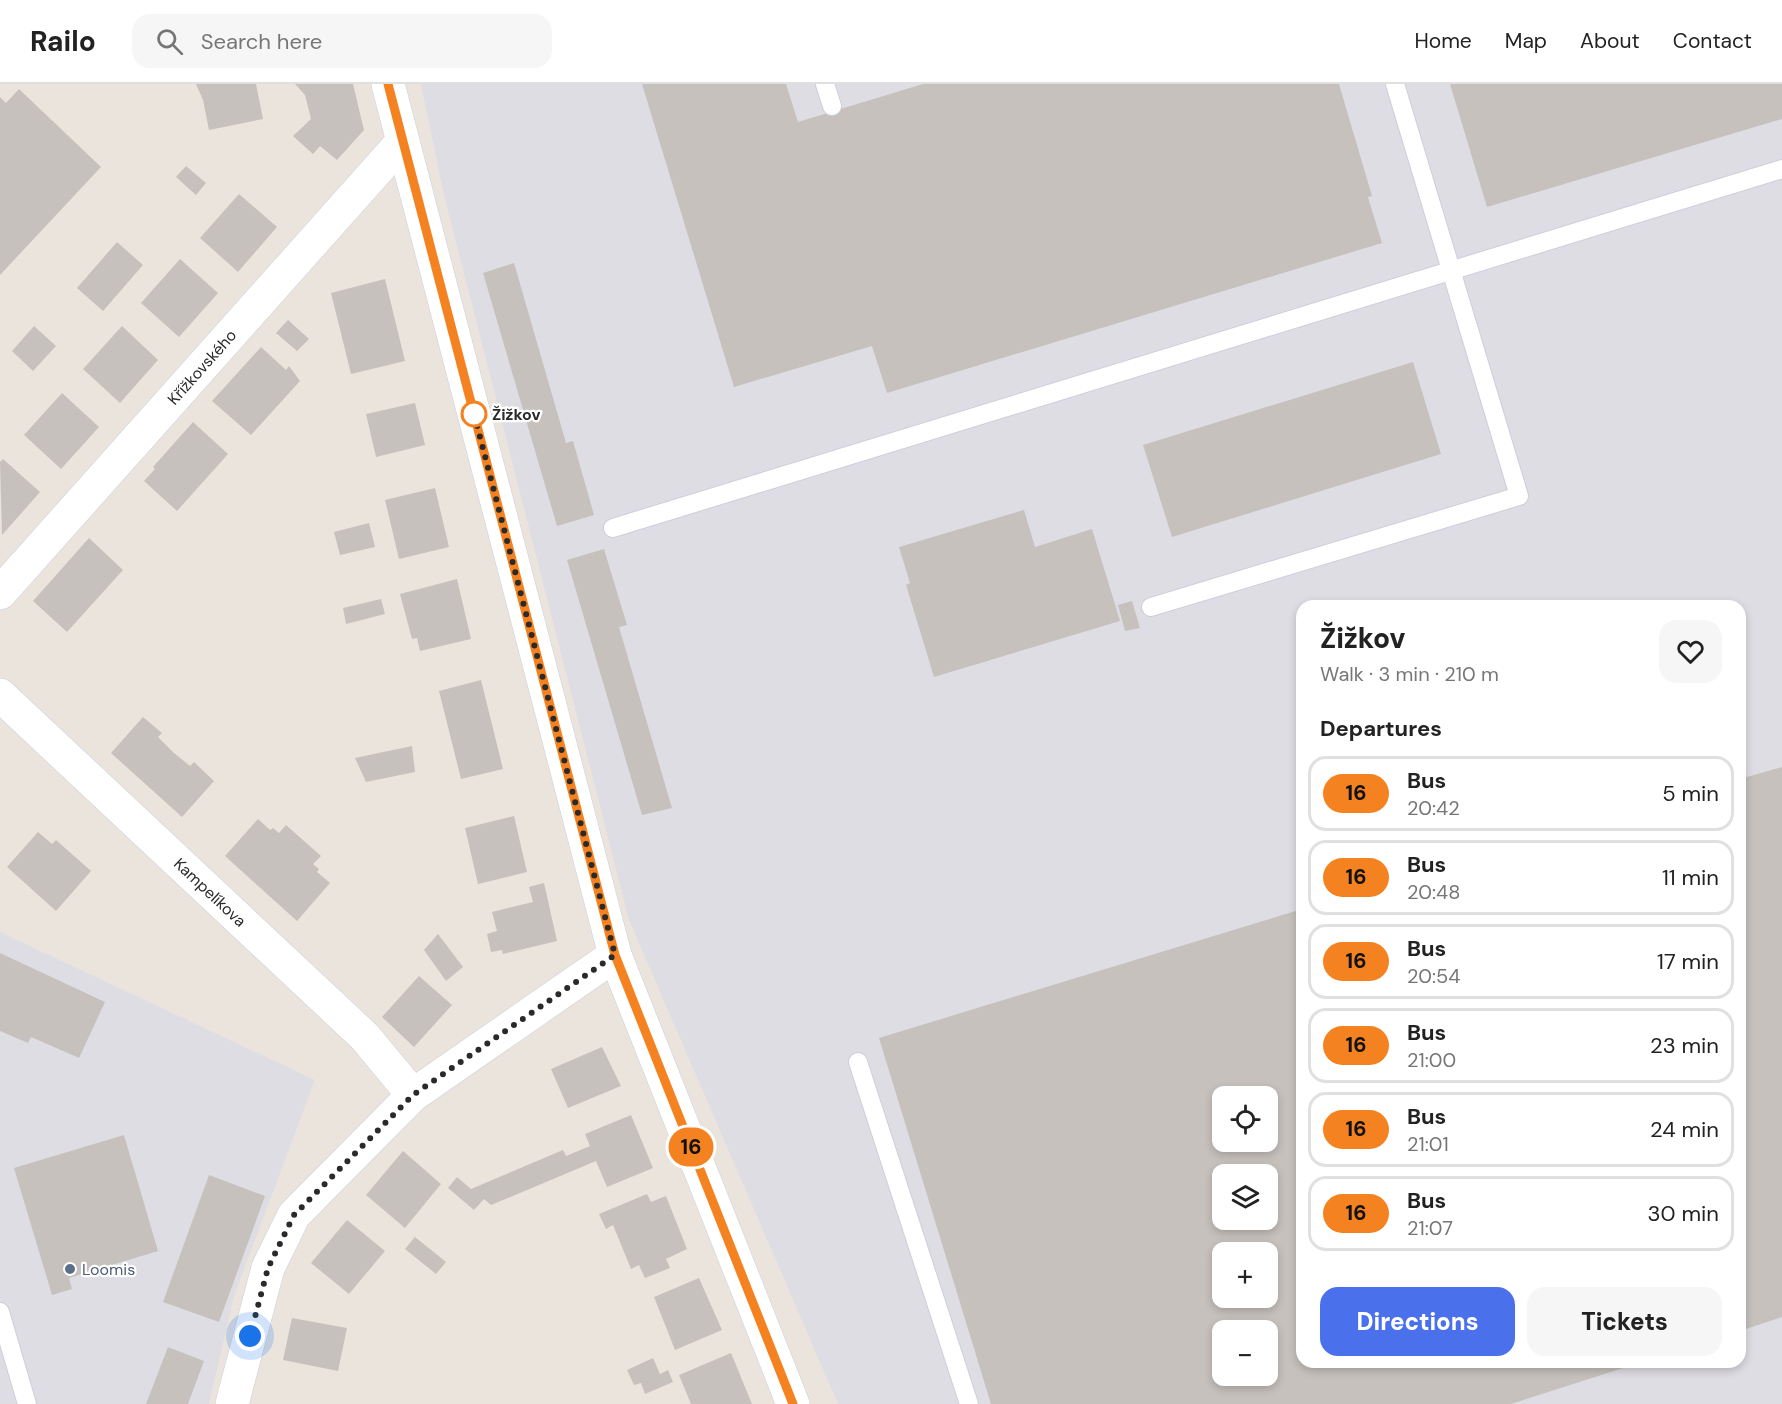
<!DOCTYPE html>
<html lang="en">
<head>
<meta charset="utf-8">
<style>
  :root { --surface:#fff; --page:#f6f6f6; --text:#222; --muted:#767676; --line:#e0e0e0; --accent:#4a70eb }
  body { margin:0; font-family:"DM Sans",sans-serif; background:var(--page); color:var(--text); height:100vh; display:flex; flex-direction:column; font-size:22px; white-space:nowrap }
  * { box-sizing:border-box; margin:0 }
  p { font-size:20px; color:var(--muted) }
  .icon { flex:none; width:33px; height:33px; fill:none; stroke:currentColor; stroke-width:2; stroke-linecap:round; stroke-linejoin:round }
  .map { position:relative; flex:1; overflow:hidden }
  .sheet { position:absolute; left:1296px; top:516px; width:450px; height:768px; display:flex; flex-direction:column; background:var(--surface); border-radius:18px; box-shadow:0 3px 9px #0003 }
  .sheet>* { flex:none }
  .badge { padding:0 12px; border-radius:20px; font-size:21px; line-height:39px }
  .buttons { position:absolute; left:1212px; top:1002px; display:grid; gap:12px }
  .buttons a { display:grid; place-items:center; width:66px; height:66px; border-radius:12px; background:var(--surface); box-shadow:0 3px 9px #0003; font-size:30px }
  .you { position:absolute; width:30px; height:30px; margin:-15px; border:4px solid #fff; border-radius:50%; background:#1a73e8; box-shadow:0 0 0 9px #1a73e833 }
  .map>.badge { position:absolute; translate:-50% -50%; box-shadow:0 0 0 3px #fff }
  h2 { padding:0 24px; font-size:22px; line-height:54px }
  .round { display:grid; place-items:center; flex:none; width:63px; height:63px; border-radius:18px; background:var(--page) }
  .headline { display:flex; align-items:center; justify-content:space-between; height:102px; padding:0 24px }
  h1 { font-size:28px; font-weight:800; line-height:45px }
  .button { display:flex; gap:12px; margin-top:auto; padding:12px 24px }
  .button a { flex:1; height:69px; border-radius:18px; background:var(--accent); color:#fff; font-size:24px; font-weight:800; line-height:69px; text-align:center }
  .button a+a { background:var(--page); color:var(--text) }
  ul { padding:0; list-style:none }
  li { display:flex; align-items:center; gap:18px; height:75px; margin:0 12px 9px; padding:0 12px; border:3px solid var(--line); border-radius:18px }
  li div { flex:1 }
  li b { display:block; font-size:22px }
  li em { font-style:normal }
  li .badge { min-width:66px; font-weight:700; text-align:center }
  header { display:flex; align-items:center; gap:36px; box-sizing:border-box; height:84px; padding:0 30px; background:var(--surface); border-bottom:2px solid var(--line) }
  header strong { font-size:28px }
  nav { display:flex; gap:33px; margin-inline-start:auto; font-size:21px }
  .search { width:420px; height:54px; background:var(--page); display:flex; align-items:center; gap:15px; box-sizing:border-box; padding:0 21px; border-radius:18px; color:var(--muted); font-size:22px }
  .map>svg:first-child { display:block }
</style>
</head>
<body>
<header>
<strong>Railo</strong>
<div class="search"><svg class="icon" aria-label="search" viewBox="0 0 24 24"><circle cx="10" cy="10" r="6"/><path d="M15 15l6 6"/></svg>Search here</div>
<nav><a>Home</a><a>Map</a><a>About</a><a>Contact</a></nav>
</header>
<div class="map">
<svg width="1782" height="1320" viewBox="0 0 1782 1320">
  <rect width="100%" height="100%" fill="#ebe4dd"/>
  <path fill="#dfdde4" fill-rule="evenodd" d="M421,0H1782V1320H838L629,836L443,107ZM1302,522H1740V1278H1302ZM1222,1012H1268V1058H1222ZM1222,1090H1268V1136H1222ZM1222,1168H1268V1214H1222ZM1222,1246H1268V1292H1222Z
    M0,848L315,996L234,1212L209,1320H0Z"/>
  <path fill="#c6c1bc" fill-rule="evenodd" d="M196,0H256L263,35L209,46L203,16Z
    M295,0H353L364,46L337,76L320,62L313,70L293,52L311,35L305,11Z
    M642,0H786L798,38L923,0H1339L1372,112L1368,113L1382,159L887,309L872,262L734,303Z
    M1450,0H1782V35L1487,123Z
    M19,5L101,83L0,191V13L6,19Z
    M186,82L206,99L196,111L176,93Z
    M239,110L277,143L238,188L200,154Z
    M117,158L143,181L103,227L77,204Z
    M180,175L218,209L179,253L141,219Z
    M514,179L566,359L573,357L594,431L557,442L483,189Z
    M385,195L405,277L351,290L331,209Z
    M288,236L309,255L297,267L276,249Z
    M34,242L56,262L33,287L12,267Z
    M122,242L158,276L120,319L83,285Z
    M261,263L286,286L289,282L300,297L251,351L212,317Z
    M1413,278L1441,370L1172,453L1143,361Z
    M62,309L99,343L61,385L24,351Z
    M415,319L425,361L376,373L366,330Z
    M193,338L228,370L177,427L144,397L155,385L153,383Z
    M3,375L40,408L2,451L0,378Z
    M435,404L449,463L399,475L385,416Z
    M1024,426L1035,463L1092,445L1120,537L934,593L906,501L910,499L899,463Z
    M369,439L375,463L340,471L334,448Z
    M89,454L123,486L67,548L33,517Z
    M604,465L627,541L619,543L672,724L642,731L567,476Z
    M457,495L471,555L420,567L417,554L412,555L400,510Z
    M381,515L385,530L346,540L343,524Z
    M1132,517L1140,544L1125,547L1118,521Z
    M481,596L503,685L461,695L439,607Z
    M143,633L162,649L158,653L174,669L190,682L194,678L214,697L182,733L111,669Z
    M412,662L415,688L366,698L355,674Z
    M1782,683V1233L1740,1247V695Z
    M514,732L527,788L478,800L465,744Z
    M258,735L270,746L273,744L279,749L286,741L321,772L313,780L319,785L317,788L330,799L297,837L225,772Z
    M38,748L52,760L56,756L91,787L56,827L7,783Z
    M544,799L557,857L503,870L502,866L491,868L487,850L497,847L492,828L533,818L529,803Z
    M1302,825V1278H1642L1511,1320H991L879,954ZM1222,1012H1268V1058H1222ZM1222,1090H1268V1136H1222ZM1222,1168H1268V1214H1222ZM1222,1246H1268V1292H1222Z
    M438,850L463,883L446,897L424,866Z
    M0,869L105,918L79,974L31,953L28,959L0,947Z
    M419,892L452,921L414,963L382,933Z
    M602,963L621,1002L568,1024L551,985Z
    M631,1031L653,1084L607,1103L596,1077L491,1121L484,1115L474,1126L448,1104L457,1093L471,1105L563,1066L566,1072L590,1062L585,1050Z
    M124,1051L158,1167L69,1194L72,1205L52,1211L14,1084Z
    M403,1067L441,1100L405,1144L366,1111Z
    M209,1091L265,1112L219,1238L163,1218Z
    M647,1110L651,1118L666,1112L687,1165L666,1175L670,1184L645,1194L639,1181L631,1185L613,1141L606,1145L599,1130Z
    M347,1136L385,1167L349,1210L311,1179Z
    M415,1153L446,1178L436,1190L405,1165Z
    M699,1194L722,1246L675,1266L654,1213Z
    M292,1234L347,1244L338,1287L283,1276Z
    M168,1263L204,1277L188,1320H146Z
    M731,1269L752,1320H691L679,1291Z
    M653,1274L660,1290L668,1286L673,1298L645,1310L641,1299L634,1301L627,1286Z"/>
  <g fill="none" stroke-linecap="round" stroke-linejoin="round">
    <g stroke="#cbcfda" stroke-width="20">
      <path id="service" d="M825,0L832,22
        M613,444L1782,85
        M1151,523L1519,412L1395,0
        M858,978L969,1320
        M0,1228L27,1320"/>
    </g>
    <g stroke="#cbcfda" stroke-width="34">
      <g id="minor">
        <path d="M388,0L615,871L793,1320"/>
        <path id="s1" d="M0,509L403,57"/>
        <path id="s2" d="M0,611L365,953L413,1011"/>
        <path d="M232,1320L268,1184L294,1131L413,1011L615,871"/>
      </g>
    </g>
    <use href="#service" stroke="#fff" stroke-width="18"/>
    <use href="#minor" stroke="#fff" stroke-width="33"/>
  </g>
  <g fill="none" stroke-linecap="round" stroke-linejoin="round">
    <g stroke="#fff" stroke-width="14">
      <path id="line" d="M388,0L615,871L793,1320"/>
    </g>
    <use href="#line" stroke="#f58220" stroke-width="9"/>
    <path stroke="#2a2a2a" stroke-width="6" stroke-dasharray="0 10.8" d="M250,1252L268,1184L294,1131L413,1011L615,871L474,330"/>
  </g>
  <circle fill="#fff" stroke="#f58220" stroke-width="3" cx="474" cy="330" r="12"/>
  <circle fill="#5c6f8a" stroke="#fff" stroke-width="2" cx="70" cy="1185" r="6"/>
  <g text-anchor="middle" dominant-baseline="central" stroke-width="4.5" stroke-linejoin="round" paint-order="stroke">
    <g font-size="16" fill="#2a2a2a" stroke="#fff">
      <text stroke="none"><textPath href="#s1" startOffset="303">Křížkovského</textPath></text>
      <text stroke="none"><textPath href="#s2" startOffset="288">Kampelíkova</textPath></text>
    </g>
    <g font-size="16" font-weight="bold" fill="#2a2a2a" stroke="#fff" text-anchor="start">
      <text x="492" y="330">Žižkov</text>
    </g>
    <g font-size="16" fill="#4e5e75" stroke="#fff" text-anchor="start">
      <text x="82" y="1185">Loomis</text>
    </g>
  </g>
</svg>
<div class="buttons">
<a><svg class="icon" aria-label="locate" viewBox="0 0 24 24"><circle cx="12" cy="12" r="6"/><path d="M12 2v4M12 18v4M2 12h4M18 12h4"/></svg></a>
<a><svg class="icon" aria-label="layers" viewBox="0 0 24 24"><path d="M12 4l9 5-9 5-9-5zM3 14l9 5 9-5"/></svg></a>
<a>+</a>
<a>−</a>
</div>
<div class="you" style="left:250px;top:1252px"></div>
<b class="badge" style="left:691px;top:1063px;background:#f58220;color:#111">16</b>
<section class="sheet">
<div class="headline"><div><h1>Žižkov</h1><p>Walk · 3 min · 210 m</p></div><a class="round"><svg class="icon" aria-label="heart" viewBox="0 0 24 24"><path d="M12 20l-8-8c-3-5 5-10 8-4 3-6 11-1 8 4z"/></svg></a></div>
<h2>Departures</h2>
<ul>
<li><span class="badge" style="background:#f58220;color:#111">16</span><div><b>Bus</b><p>20:42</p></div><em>5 min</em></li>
<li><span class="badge" style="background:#f58220;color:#111">16</span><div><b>Bus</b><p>20:48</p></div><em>11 min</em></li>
<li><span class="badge" style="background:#f58220;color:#111">16</span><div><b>Bus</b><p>20:54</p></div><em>17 min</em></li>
<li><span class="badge" style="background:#f58220;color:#111">16</span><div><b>Bus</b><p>21:00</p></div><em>23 min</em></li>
<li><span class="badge" style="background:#f58220;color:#111">16</span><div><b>Bus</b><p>21:01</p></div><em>24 min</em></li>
<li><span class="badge" style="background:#f58220;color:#111">16</span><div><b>Bus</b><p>21:07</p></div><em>30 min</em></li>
</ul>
<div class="button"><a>Directions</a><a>Tickets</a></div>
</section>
</div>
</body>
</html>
